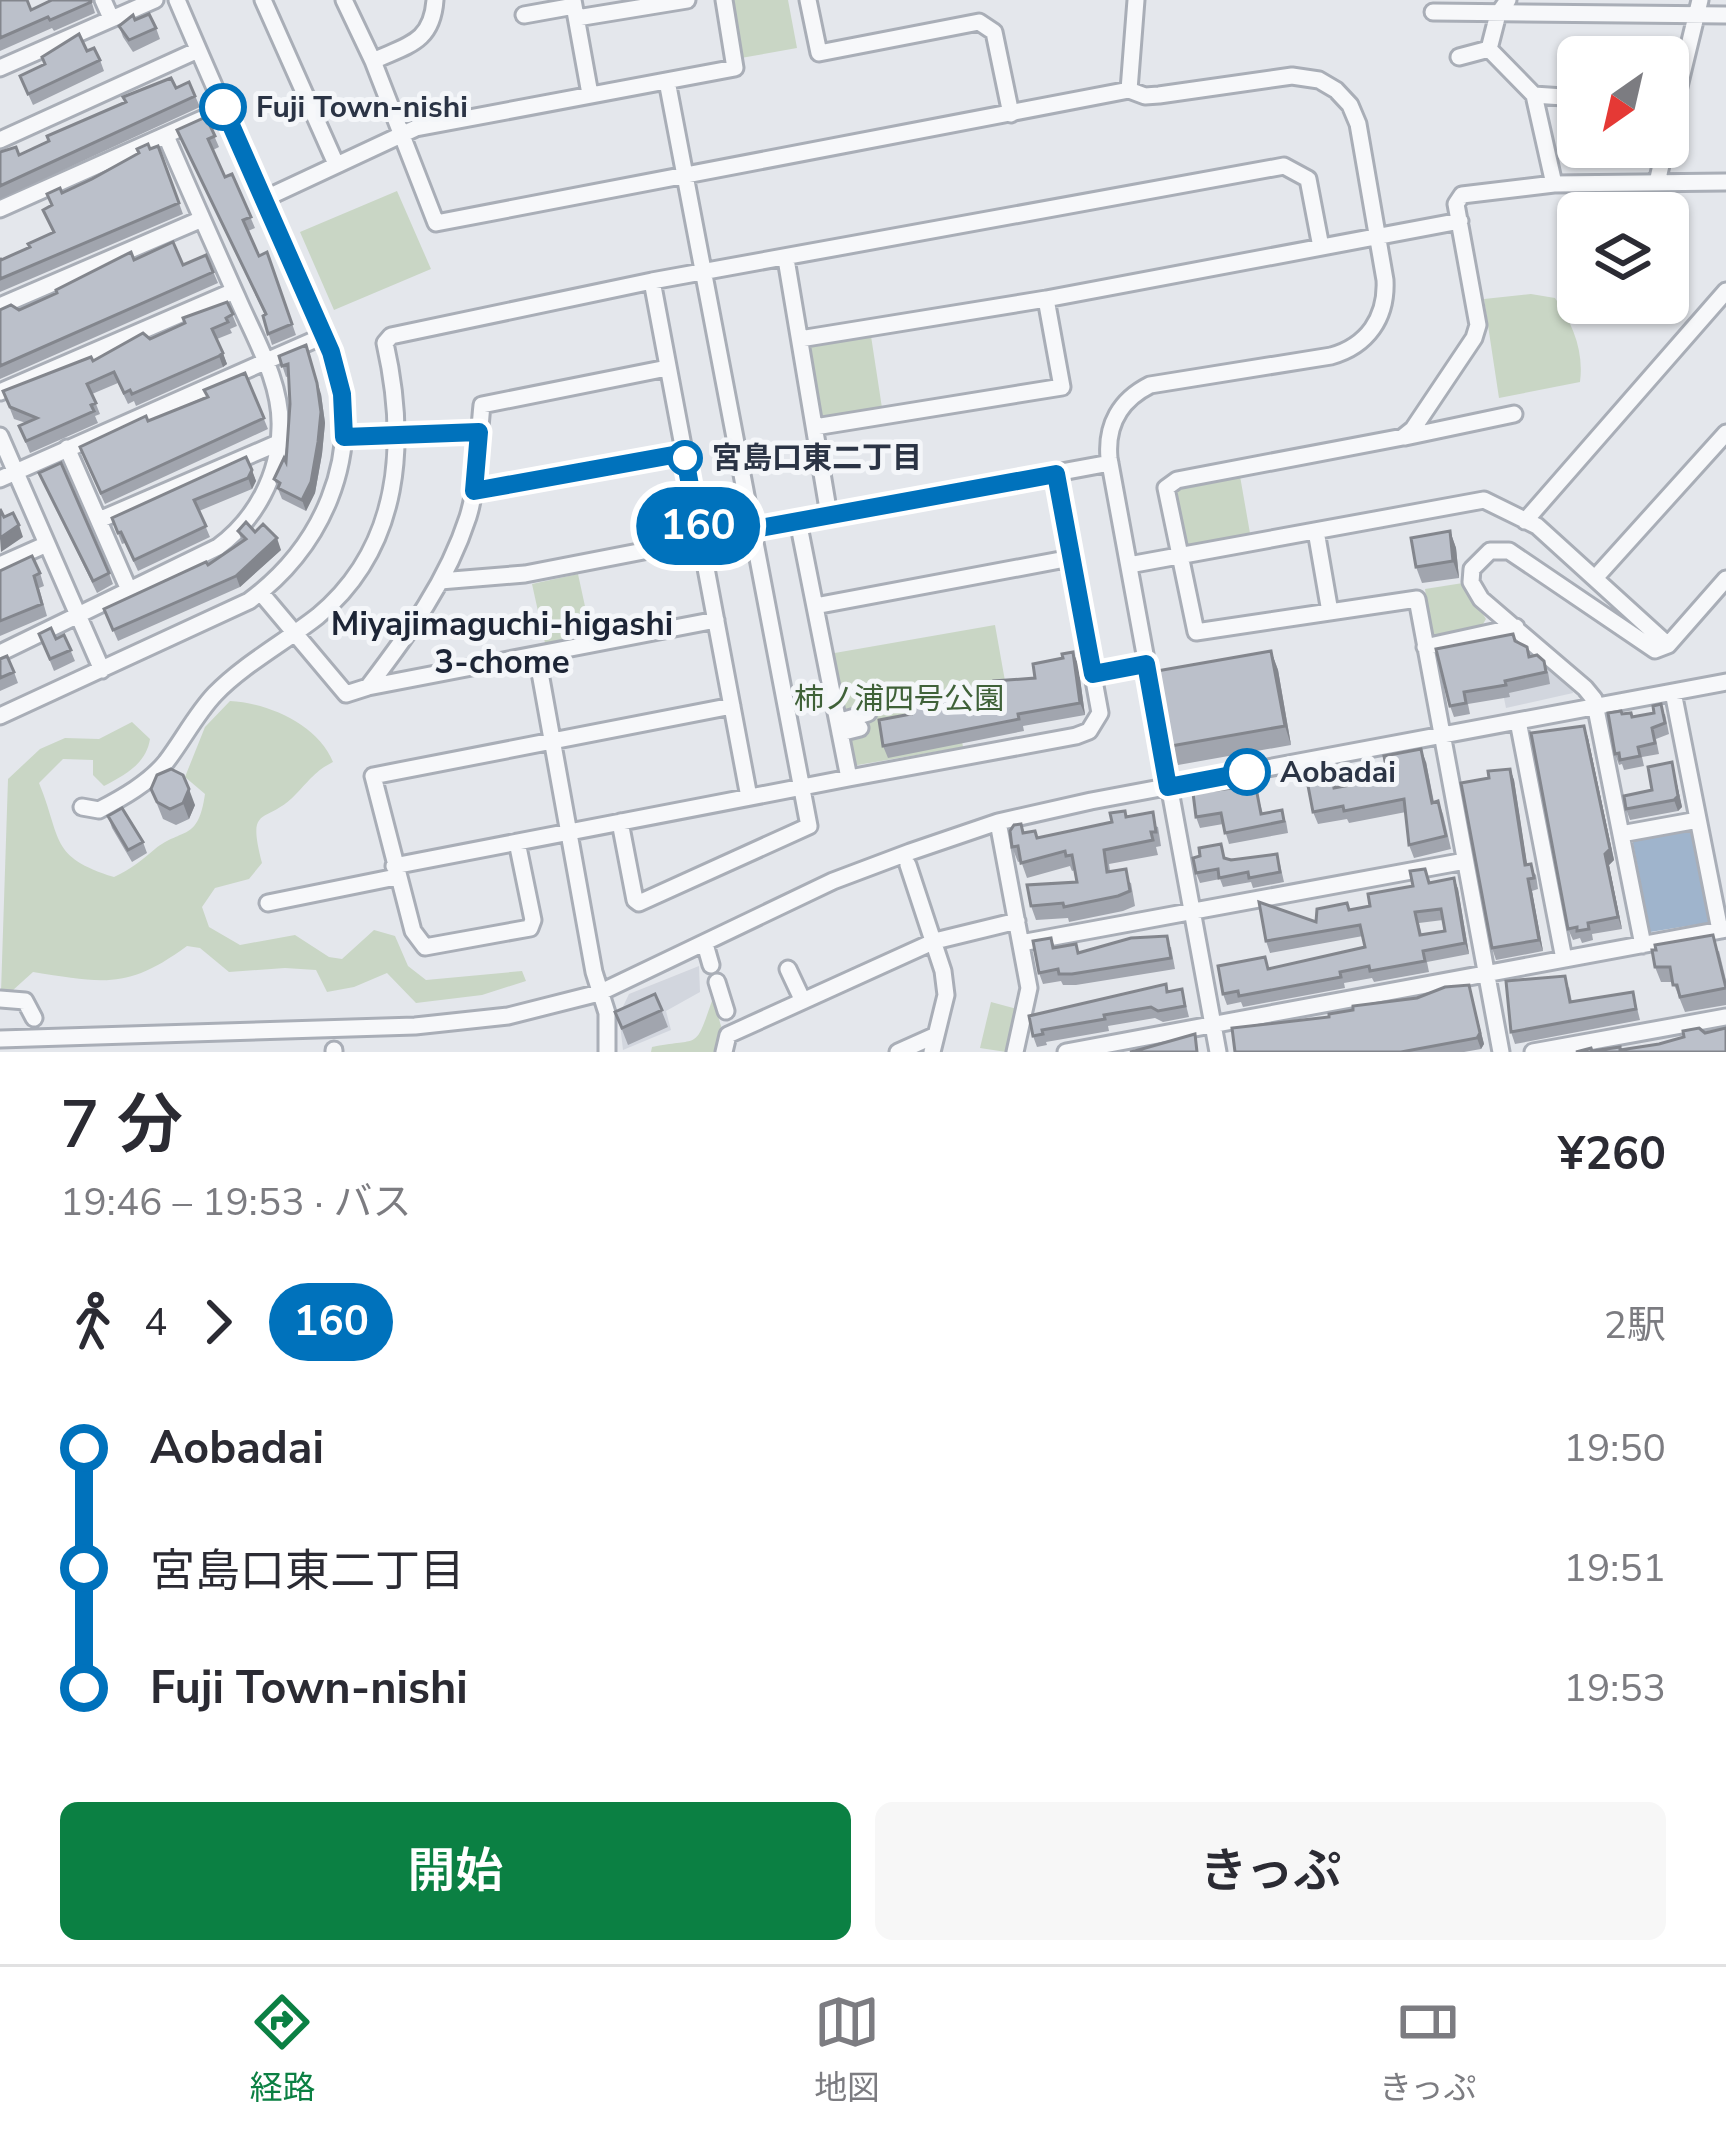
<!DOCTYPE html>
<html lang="ja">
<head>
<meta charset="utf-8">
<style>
  :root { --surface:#fff; --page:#f7f7f7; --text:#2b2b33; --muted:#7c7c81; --line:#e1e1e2; --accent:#0b8043 }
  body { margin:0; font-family:"Nunito Sans","Noto Sans JP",sans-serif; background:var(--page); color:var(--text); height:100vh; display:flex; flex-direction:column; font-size:45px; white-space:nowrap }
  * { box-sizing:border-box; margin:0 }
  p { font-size:39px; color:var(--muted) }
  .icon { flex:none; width:66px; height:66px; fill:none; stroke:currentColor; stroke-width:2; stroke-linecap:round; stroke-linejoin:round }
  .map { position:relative; height:1052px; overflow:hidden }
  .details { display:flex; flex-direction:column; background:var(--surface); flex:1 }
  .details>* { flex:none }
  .badge { padding:0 24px; border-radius:39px; font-size:42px; line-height:78px }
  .needle { width:78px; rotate:214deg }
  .tools { position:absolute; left:1557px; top:36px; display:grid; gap:24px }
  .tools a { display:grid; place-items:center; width:132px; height:132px; border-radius:18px; background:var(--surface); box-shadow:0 3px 9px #0004; font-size:60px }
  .map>.badge { position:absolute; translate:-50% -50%; box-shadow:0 0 0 6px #fff }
  .legs { display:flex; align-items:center; gap:18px; height:132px; padding:0 60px; font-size:39px }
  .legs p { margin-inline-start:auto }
  .overview { display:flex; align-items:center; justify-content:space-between; height:204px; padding:0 60px }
  h1 { font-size:66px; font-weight:600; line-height:90px }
  .action { display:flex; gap:24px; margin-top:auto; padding:24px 60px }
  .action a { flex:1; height:138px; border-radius:18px; background:var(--accent); color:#fff; font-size:48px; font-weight:600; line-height:138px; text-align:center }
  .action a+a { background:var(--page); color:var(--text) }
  ul { padding:0 60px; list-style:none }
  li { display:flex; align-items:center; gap:42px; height:120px; font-size:45px }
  li i { display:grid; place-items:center; width:18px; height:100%; margin:0 15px; background:currentColor }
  li i::after { content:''; width:30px; height:30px; margin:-15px; border:9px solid; border-radius:50%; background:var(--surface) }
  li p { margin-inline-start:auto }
  li:first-child i { background:linear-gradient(#0000 50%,currentColor 0) }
  li:last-child i { background:linear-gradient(currentColor 50%,#0000 0) }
  .dock { display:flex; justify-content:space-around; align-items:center; height:168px; border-top:3px solid var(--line); background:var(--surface); font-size:33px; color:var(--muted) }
  .dock a { display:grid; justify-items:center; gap:6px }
  .dock .on { color:var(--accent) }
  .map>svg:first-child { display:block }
</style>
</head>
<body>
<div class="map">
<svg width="1726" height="1052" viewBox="0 0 1726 1052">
  <rect width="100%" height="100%" fill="#e4e7ec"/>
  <path fill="#d2d6de" d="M1547,665L1571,680L1573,693L1506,708L1499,674Z
    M699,966L700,992L666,1011L671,1030L623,1050L619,1015L629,994Z"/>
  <path fill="#c9d6c5" d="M729,0H788L797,48L741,58Z
    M397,191L431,269L334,310L300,232Z
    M1531,294L1555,298C1573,324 1584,351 1580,382L1499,398L1484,299Z
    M871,336L882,408L820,418L808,346Z
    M1240,476L1251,539L1186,551L1174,488Z
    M578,574L591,634L545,643L532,584Z
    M1463,583L1486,619L1480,629L1438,637L1431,632L1425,589Z
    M995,625L1005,681L984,685L988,708L957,713L963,747L852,766L829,654Z
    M230,701C269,703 318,725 333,762C315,771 310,780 296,794C266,826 246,802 262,863L249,879L215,888L202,907L209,927L240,945L295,935L329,957L342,959L374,930L395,936L408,966L426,980L522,971L526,981L482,995L416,1003L387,973L354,987L327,992L316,970L285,968L229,972L200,948L187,946C127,990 104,983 33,972L12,991L1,992L8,779L40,749L65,738L99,739L132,722L150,739C146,764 125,775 104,786L93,775V760L63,759L39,783C62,839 49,857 114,877C131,869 141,861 155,849C183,827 198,842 205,794L185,777L205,727Z
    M713,998L721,1026L715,1052H651L652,1047C702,1037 694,1052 713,998Z
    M991,1002L1017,1009L1006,1052L980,1048Z"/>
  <path fill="#9fb4cc" d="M1692,827L1712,922L1650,932L1632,838Z"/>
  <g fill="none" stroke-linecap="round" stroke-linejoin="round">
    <g stroke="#a9aeb7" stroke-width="21">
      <path id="minor" d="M103,0L111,18
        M263,0L336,164
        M344,0L373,61L436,223L1129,90L1145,96L1159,95L1292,76L1319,80L1336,90L1350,105L1358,124L1385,280C1387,318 1367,346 1331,356L1150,385C1120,400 1106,425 1109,458L1218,1052
        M573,0L590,94
        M808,0L819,53L979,22L994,32L1011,114
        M1508,0L1498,14L1489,49L1534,95L1554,184
        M1433,12L1726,15
        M524,15L574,6
        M577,18L687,0
        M1459,57L1489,49
        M373,61C407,45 432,43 435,0
        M0,68L155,0
        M1129,90L1136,0
        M1534,95L1578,98
        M1668,132L1700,0
        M0,140L198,50
        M1657,183L1665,147
        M264,199L416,128L735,68L724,0
        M0,209L213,114
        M786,259L829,515
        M652,281L749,797
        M0,306L202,219
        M800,339L1046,299L1460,221
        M0,392L234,291
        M815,427L1062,387L1046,299
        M0,436L102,670
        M344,437L479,432
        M1405,437L1514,414
        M67,448L129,590
        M0,479L314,340
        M474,491L684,453
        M99,520L278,443
        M798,521L1110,463
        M1525,521L1726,291
        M1316,531L1330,612
        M0,565L47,544
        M1129,565L1484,500L1537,526L1668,645
        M1596,577L1726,433
        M261,593L346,694L368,687L716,620
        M815,606L1071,558
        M1425,647L1516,627
        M0,653L218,547C256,519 279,475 280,428C282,383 254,337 237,297C213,243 189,190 166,136
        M537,656L594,972L607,1013V1052
        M1093,674L1146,665
        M368,687C409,633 447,582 468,517C479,481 478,442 482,405L667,368
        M1673,692L1720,930
        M0,716L249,601C322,547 361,460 337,369C322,317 294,267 272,218C240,145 208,73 177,0
        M1518,721L1564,959
        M838,722L868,713
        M840,733L860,728
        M849,778L1076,736L1089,731L1100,713L1056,474
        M82,807L99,810C122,798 149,783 166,762C183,740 196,714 215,694C244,664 285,642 318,616C402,546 407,441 385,343L391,336L652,281L1284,166L1308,179L1321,247
        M620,822L635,900L639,903L809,826L667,81
        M998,822L1029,988L1015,1052
        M1621,834L1698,820
        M517,842L533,920L530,928L425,947L413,931L373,776L732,706
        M908,865L943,971L946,995L932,1052
        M394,866L849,778L798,521L525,574L440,581
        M268,903L396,877
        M1021,943L1465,861
        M705,944L711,965
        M1643,945L1594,699L1585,688L1481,599L1471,582L1472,569L1490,551H1509L1655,650L1668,645L1726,579
        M788,969L803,1001
        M717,982L726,1011
        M0,999L25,1001L34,1018
        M0,1039L415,1026L508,1016L599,993L833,881L910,852L998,822L1091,801L1726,682
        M334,1052V1050
        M724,1052L728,1035L935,941L1017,921
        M898,1052L936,1035
        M1066,1052L1726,929
        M1501,1052L1417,599L1196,632L1166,488L1177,480L1403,437L1413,429L1474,338L1478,325L1456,204L1462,195L1554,184L1726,182
        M1533,1052L1726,1017"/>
    </g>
    <use href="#minor" stroke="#f7f8fa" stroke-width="15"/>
  </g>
  <path fill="#a1a5ae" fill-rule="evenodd" d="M0,0L31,10L91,0L95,13L54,31L52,28L0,51Z
    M135,20L156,28L160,39L133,52L123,37L119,26Z
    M100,60L104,71L33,105L20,76Z
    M189,82L200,107L0,199V152L19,155Z
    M206,117L219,147L213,150L225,177L232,174L255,228L248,231L259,256L267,252L296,335L272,345L263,316L265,315L177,130Z
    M158,146L183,214L0,292V258L1,260L30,247L53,232L43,210L52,206L62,193Z
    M206,255L218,283L0,379V310H19L134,260L183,265Z
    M227,302L237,326L230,329L232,333L217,339L227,364L223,367L136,406L134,401L128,404L118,383L92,394L100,414L95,416L98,423L30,453L19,426L26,423L14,419L3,391L93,361L150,339Z
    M279,356L321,394L325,423L322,454L315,493L306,511L282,499L274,479L286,462L290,404L289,376L286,377Z
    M245,373L268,429L105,504L84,458L148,421L208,397Z
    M246,457L256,481L252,489L199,511L210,537L138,571L125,543L122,544L112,518Z
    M39,473L109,573L113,584L97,593Z
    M238,531L255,532L281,550L240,587L118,641L104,609L208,565L242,541Z
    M1450,531L1456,548L1459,578L1422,583L1416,567Z
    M0,571L40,573L44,586L39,588L47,616L0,636Z
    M39,634L56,639L64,635L75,661L54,671Z
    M1515,641L1548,672L1550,684L1509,693L1510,697L1468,704L1470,714L1454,717L1450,706Z
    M1271,651L1278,670L1291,745L1178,765L1171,746Z
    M1073,652L1078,664L1085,715L1023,726L1024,731L888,758L883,746L911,714L996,693L1035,678Z
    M0,659L14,672L18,683L0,691Z
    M1622,714L1632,717L1665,714L1669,734L1656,739L1659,754L1642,757L1644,766L1624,770L1622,764L1619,765L1615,754Z
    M1584,726L1588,738L1614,860L1609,865L1622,929L1592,934L1593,940L1582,943L1580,938L1573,940L1568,929Z
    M1426,762L1434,802L1438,801L1443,814L1451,849L1414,858L1409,845L1406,812L1349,823L1347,819L1318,824L1313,812L1330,766L1337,788L1388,778Z
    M1672,762L1682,807L1678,811L1630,820L1626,809L1652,790Z
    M1510,769L1514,780L1527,865L1536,875L1538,889L1532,891L1543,951L1496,960L1492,948L1489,778Z
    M151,789L195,805L189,819L176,825L163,819Z
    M1257,793L1263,814L1286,821L1288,833L1229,844L1223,824L1200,828L1196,817Z
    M108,816L143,842L147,853L132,862L112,828Z
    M1127,816L1158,827L1161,846L1156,847L1158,855L1109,864L1110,871L1131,883L1135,906L1123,911L1069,922L1068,918L1036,920L1031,906L1077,882L1075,870L1072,871L1070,866L1027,878L1021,861L1018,862L1012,847L1021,824L1025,833L1035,831L1038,838L1112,822Z
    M1226,858L1280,864L1284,882L1253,888L1251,882L1223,887L1220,879L1200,883L1196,873Z
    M1454,878L1458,889L1469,954L1427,962L1429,972L1374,982L1372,978L1344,983L1345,988L1243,1007L1241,1002L1227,1005L1223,994L1269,968L1365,947L1363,936L1270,953L1266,941L1316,922L1370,906L1430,883ZM1443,920L1445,931L1422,935L1419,923Z
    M1051,938L1055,947L1080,953L1171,947L1175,969L1076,985H1063L1061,981L1043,984L1039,973Z
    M1719,951L1726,980V1005L1685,1012L1673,982H1661L1655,967Z
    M1469,985L1484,1044L1481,1049L1464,1052H1235L1329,1017Z
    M1569,987L1572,1002L1633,992L1640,1020L1515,1044L1511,1032Z
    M1182,989L1189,1017L1163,1022L1155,1018L1108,1026L1109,1031L1046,1042L1047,1045L1037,1047L1033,1036L1029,1016Z
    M655,994L668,1027L628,1045L615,1012Z"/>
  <path fill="#83868d" d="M306,345L321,394L325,423L322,454L315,493L306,511L302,500Z
    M223,353L227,364L223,367L219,356Z
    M252,470L256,481L252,489L248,478Z
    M19,525L23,537L1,552L0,538Z
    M1450,531L1456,548L1459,578L1453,561Z
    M277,538L281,550L240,587L236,576Z
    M1271,651L1278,670L1291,745L1285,726Z
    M1073,652L1078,664L1085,715L1080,703Z
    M1584,726L1588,738L1614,860L1609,865L1622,929L1618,917L1605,854Z
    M1421,749L1426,762L1436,815L1432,803Z
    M1672,762L1682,807L1678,811L1674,800Z
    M1510,769L1514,780L1529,876L1525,865Z
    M189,789L195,805L189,819L183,803Z
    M1454,878L1458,889L1469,954L1465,943Z
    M1528,879L1532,891L1543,951L1539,940Z
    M1469,985L1484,1044L1481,1049L1477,1038Z"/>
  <path fill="#bbc0ca" stroke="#83868d" stroke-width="3" fill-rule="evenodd" d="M0,0H27L31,10L52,0H91V2L50,20L48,17L0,38Z
    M149,14L156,28L129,40L119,26L133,15L135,20Z
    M79,34L87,51L94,48L100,60L28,94L20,76L45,64L42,57Z
    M171,78L176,88L189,82L195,96L0,186V152L16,147L19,155L49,141L47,136L126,102L123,97Z
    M206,117L215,136L208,139L225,177L232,174L251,217L243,220L259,256L267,252L292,324L268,334L263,316L266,314L177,130Z
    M148,144L150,149L158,146L179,203L0,279V258L1,260L30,247L28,244L54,232L43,210L52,205L47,194L60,188L62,193L92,179L139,153L137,149Z
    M173,242L183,265L206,255L213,272L0,366V310L11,305L19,310L57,293L56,290L131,252L134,260Z
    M227,302L233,314L226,318L228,322L212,329L223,353L219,356L132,394L130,390L124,393L114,372L87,384L96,403L91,405L94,411L26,441L19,426L37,418L10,407L3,391L91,357L93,361L143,333L150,339L185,323L183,318Z
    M306,345L317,383L321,412L318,442L311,482L302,500L278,488L280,483L274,479L284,458L286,462L290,404L288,364L282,366L279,356Z
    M245,373L264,418L101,493L80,447L146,416L148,421L208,397L204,390Z
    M246,457L252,470L248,478L194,500L206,526L134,560L121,532L118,533L112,518Z
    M61,463L109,573L93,581L39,473Z
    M0,509L4,517L13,513L19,525L0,538Z
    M246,522L255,532L263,524L277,538L236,576L113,630L104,609L206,562L208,565L246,539L238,531Z
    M1450,531L1453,561L1416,567L1411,538Z
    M32,556L40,573L34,576L42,604L0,621V571Z
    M51,628L56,639L64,635L71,650L50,659L39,634Z
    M1513,634L1515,641L1527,647L1529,657L1537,655L1544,661L1546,672L1505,681L1506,685L1464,692L1466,703L1450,706L1436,649Z
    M1271,651L1285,726L1171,746L1157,671Z
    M1073,652L1080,703L1018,714L1019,719L883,746L879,720L911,714L909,705L996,693L994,681L1035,678L1033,664L1063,658L1062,654Z
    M7,656L14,672L0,678V659Z
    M1661,704L1665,723L1652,728L1655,743L1638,747L1640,756L1620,760L1619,753L1615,754L1608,713L1621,711L1622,714L1631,713L1632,717L1654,713L1653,706Z
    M1584,726L1610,849L1605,854L1618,917L1588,923L1589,929L1577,931V927L1568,929L1531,733Z
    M1421,749L1432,803L1438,801L1446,836L1409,845L1404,799L1344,811L1343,806L1313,812L1305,770L1330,766L1334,788L1388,778L1384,756Z
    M1672,762L1678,796L1674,800L1626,809L1624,796L1652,790L1648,767Z
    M171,769L183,775L189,789L183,803L170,809L157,802L151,789L157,775Z
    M1510,769L1525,865L1531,864L1534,878L1528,879L1539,940L1492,948L1461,783L1489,778L1488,771Z
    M1248,786L1257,793L1261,814L1282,810L1284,821L1225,833L1221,813L1196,817L1193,793Z
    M122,808L143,842L128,850L108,816Z
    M1125,811L1126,817L1153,812L1156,832H1151L1153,840L1104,850L1107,872L1126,869L1130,891L1118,896L1064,907L1063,903L1031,906L1027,885L1077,882L1072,855L1066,856L1065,851L1021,863L1018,846L1012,847L1010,831L1014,825L1021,824L1023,833L1035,831L1037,838L1112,822L1110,813Z
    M1221,844L1224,858L1231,860L1277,854L1280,872L1249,878L1248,872L1219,878L1218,869L1196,873L1193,858L1200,856L1199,848Z
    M1425,869L1429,883L1454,878L1465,943L1423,951L1425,961L1370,971L1369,966L1340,972L1341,977L1239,996L1238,991L1223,994L1218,966L1265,957L1268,969L1365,947L1360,925L1266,941L1259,902L1316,922L1317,909L1347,903L1349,910L1370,906L1368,894L1413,886L1410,871ZM1441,909L1445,931L1420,935L1415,912Z
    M1713,935L1726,988L1680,997L1677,985H1673L1670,967H1655L1652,950H1656L1655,945Z
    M1167,936L1171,958L1072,974H1059L1058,969L1039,973L1033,941L1051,938L1053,948L1076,944L1078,953L1131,938Z
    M1565,976L1570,1002L1633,992L1636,1009L1511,1032L1506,981Z
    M1166,984L1167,992L1182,989L1185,1006L1158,1011L1151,1007L1104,1015L1105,1019L1042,1030L1043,1034L1033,1036L1029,1016Z
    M1469,985L1480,1033L1477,1038L1401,1052H1235L1232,1028L1329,1017V1014L1353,1010V1006L1417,998L1445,987Z
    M655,994L662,1010L622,1028L615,1012Z
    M1699,1028L1705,1033L1726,1028V1052H1576L1591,1048L1592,1051L1620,1047V1050L1659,1044L1684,1037L1683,1031Z
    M1195,1034L1197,1052H1130L1135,1051Z"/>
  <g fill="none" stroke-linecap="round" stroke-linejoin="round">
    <g stroke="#fff" stroke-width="27">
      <path id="line-1" d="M223,107L331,352L342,394L344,437L479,432L474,491L684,453L700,539L1056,474L1093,674L1146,664L1168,787L1247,772"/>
    </g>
    <use href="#line-1" stroke="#0072bc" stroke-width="18"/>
  </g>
  <g fill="#fff" stroke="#0072bc" stroke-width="6">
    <circle cx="223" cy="107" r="21"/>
    <circle cx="685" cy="458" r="15"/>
    <circle cx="1247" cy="772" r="21"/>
  </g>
  <g text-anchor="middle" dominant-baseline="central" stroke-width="10" stroke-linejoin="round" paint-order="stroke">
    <g font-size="30" font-weight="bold" fill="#2b3445" stroke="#f4f6f9" text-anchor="start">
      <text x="256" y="107">Fuji Town-nishi</text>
      <text x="712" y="458">宮島口東二丁目</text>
      <text x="1280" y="772">Aobadai</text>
    </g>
    <g font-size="30" fill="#3f6138" stroke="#f4f6f9">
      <text x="899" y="699">柿ノ浦四号公園</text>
    </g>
    <g font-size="33" font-weight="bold" fill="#1d2536" stroke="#f4f6f9">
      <text x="502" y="624">Miyajimaguchi-higashi<tspan x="502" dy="38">3-chome</tspan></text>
    </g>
  </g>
</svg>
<div class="tools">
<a><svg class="needle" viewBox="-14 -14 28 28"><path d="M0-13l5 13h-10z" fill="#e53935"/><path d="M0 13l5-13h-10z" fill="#7c7c81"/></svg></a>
<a><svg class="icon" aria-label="layers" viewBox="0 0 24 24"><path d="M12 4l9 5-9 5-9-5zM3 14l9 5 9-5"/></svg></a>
</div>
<b class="badge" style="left:698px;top:526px;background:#0072bc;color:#fff">160</b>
</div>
<section class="details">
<div class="overview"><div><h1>7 分</h1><p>19:46 – 19:53 · バス</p></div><b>¥260</b></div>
<div class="legs"><svg class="icon" aria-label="walk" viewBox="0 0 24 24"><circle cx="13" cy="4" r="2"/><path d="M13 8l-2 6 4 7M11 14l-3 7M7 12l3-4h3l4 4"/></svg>4<svg class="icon" aria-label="forward" viewBox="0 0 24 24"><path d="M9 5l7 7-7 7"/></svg><b class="badge" style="background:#0072bc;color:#fff">160</b><p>2駅</p></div>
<ul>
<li><i style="color:#0072bc"></i><b>Aobadai</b><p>19:50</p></li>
<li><i style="color:#0072bc"></i><span>宮島口東二丁目</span><p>19:51</p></li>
<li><i style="color:#0072bc"></i><b>Fuji Town-nishi</b><p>19:53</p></li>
</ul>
<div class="action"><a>開始</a><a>きっぷ</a></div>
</section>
<nav class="dock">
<a class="on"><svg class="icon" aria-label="directions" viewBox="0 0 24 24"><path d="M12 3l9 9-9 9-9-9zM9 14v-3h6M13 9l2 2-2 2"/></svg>経路</a>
<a><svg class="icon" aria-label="map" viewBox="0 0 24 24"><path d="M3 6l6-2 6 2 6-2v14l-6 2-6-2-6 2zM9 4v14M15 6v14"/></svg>地図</a>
<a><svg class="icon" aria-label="tickets" viewBox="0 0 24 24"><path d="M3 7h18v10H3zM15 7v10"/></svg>きっぷ</a>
</nav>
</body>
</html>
